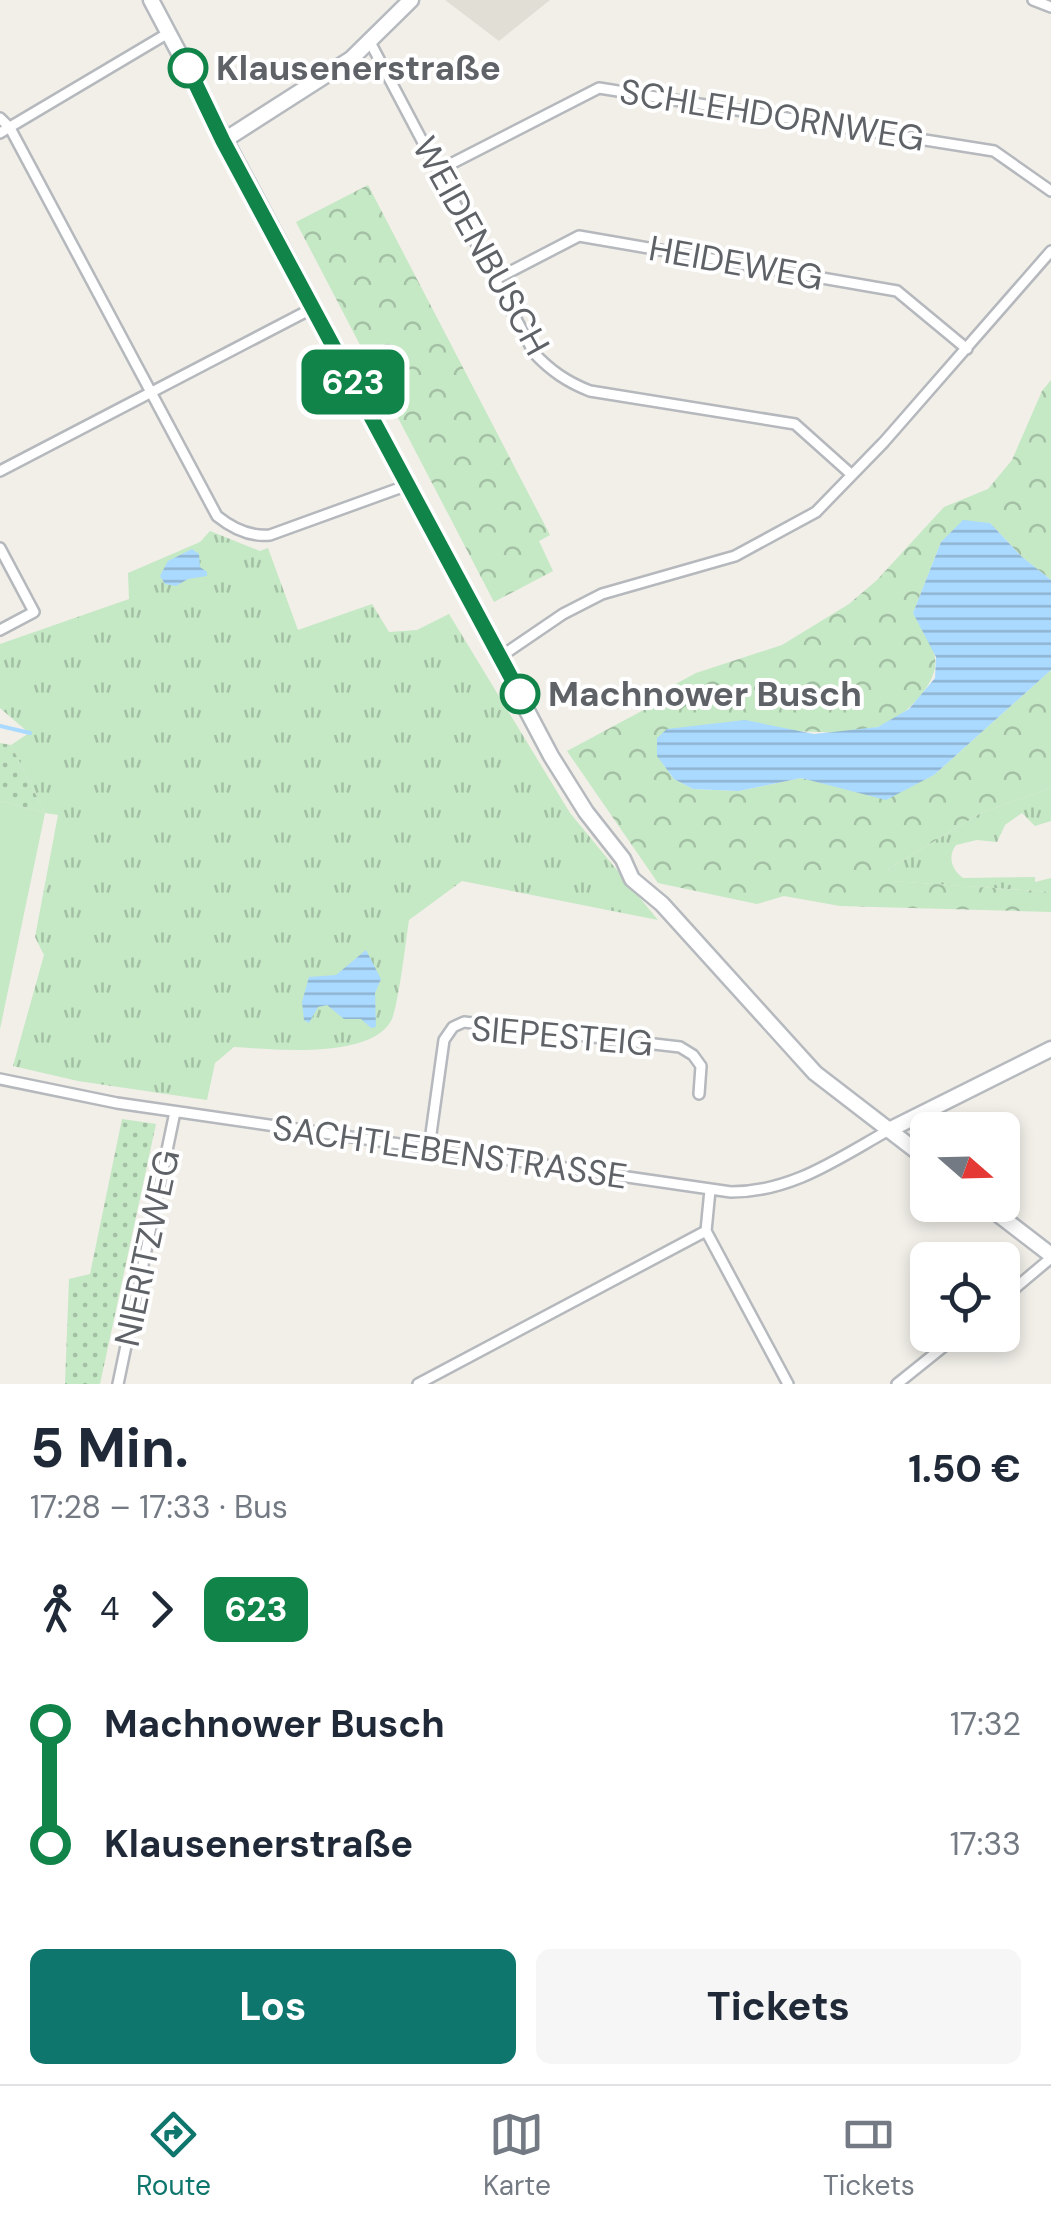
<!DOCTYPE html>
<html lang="de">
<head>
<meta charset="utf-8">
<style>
  :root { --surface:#fff; --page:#f6f6f7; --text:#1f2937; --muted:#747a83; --line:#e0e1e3; --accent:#0f766e }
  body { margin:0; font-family:"DM Sans",sans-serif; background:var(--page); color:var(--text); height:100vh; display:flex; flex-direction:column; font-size:38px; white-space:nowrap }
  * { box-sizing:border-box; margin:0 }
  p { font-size:32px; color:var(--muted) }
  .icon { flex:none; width:55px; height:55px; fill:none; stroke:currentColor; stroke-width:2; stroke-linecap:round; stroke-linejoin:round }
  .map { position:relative; height:1384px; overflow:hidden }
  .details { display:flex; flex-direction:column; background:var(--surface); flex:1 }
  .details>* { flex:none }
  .badge { padding:0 20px; border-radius:15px; font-size:35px; line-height:65px }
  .needle { width:65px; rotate:110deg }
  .buttons { position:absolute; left:910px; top:1112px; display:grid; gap:20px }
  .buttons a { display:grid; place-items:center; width:110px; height:110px; border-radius:15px; background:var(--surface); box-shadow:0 5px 15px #0003; font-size:50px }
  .map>.badge { position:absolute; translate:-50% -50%; box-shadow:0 0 0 5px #fff }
  .legs { display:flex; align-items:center; gap:15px; height:110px; padding:0 30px; font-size:32px }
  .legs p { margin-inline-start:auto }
  .head { display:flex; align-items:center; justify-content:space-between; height:170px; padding:0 30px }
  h1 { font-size:55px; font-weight:700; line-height:75px }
  .cta { display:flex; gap:20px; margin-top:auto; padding:20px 30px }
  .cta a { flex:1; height:115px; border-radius:15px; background:var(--accent); color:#fff; font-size:40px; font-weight:700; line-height:115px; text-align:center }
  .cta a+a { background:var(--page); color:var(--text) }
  ul { padding:0 30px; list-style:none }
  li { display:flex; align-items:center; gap:35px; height:120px; font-size:38px }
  li i { display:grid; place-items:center; width:15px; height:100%; margin:0 12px; background:currentColor }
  li i::after { content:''; width:25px; height:25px; margin:-12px; border:8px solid; border-radius:50%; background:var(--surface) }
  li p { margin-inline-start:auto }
  li:first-child i { background:linear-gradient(#0000 50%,currentColor 0) }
  li:last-child i { background:linear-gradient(currentColor 50%,#0000 0) }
  .menu { display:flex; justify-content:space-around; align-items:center; height:140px; border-top:2px solid var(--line); background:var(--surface); font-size:28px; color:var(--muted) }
  .menu a { display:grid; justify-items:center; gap:5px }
  .menu .current { color:var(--accent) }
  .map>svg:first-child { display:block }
</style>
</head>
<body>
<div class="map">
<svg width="1051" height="1384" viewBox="0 0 1051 1384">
  <defs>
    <pattern id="grass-tufts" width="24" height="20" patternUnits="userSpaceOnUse" patternTransform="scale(2.5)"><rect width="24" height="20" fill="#c5e8c5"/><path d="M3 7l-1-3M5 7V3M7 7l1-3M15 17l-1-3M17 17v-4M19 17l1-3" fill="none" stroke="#a3c0a4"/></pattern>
    <pattern id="forest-crowns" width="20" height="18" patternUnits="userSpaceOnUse" patternTransform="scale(2.5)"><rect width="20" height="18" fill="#c5e8c5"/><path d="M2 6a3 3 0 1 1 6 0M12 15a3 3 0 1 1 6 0" fill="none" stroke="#a3c0a4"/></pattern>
    <pattern id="park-dots" width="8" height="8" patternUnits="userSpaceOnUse" patternTransform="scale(2.5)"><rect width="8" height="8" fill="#c5e8c5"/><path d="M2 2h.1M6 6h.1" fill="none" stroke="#a3c0a4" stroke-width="1.8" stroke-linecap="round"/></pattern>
    <pattern id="water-rules" width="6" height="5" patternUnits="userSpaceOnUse" patternTransform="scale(2.5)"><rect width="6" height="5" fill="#aadaff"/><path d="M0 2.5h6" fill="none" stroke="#8eb4d2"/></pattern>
  </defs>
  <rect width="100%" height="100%" fill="#f1efe8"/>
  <path fill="#e1ded6" d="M445,0H550L499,41Z"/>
  <path fill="url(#grass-tufts)" d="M210,531L260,551L268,548L298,630L372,604L389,632L417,630L449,614L570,813L658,920L462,881L409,920C406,939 398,1009 391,1021C369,1060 272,1049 234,1047L215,1063L207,1100L78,1081L13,1066L44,955L35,937L58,815L45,813L11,745L29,733L0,708V644L129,599L128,573L200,542Z
    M1051,788V821L1035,826L1022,813L1005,825L997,842L977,840L956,845C947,857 952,870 963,878L1035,877V882L1051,878V892L891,881L888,869L981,813Z"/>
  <path fill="url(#forest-crowns)" d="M368,185L550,535L539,541L553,571L494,602L296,222Z
    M1051,380V580L1021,556L990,523L941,542L913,613C932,646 948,661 921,695C882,743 842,731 788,731C745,730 701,736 658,739V756L674,779L693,789L739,791L801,778L886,799L934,775L1051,670V788L981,813L888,869L892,881L1051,892V912L840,906L784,896L757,904L658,883L567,751L653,705L672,686L696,673L782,645L849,604L877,580L944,507L988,489L1012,460L1042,391Z"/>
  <path fill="url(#park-dots)" d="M0,743L11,745L45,813L0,801Z
    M122,1119L156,1124L100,1384H65L69,1279L90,1274Z"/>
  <path fill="#c5e8c5" d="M0,801L45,813L0,1029Z"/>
  <path fill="url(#water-rules)" d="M963,520L990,523L1021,556L1051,580V670L934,775L886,800L801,778L739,791L693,789L674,779L657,756V738L667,729L745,720L814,734L878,727L909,709L935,678L936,657L913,613L941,542Z
    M192,549L199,554L200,567L207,572V576L188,579L176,586L165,584L160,576L168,561Z
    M366,950L381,979L375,993L376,1027L371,1028L361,1019H344L327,1005L318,1007L309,1023L304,1020L302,1002L309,977L336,975Z"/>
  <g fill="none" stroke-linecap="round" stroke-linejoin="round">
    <path stroke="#aadaff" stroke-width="4" d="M0,726L30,733"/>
    <g stroke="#b5b8bc" stroke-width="14">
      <path id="street" d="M1033,0L1051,7
        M370,42L534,353C551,371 567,382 590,391L795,424L852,475
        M0,118L10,128L217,516C233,529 250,537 270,535L408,485
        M0,133L170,32
        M439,170L599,88L994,151L1051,191
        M496,279L579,236L897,291L967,349
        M0,471L315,307
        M0,548L34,612L0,630
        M500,657L563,614L602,594L735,556L816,512L884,442L1051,251
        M0,1079L117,1103L731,1192C792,1192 837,1159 889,1130
        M429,1148L444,1040L453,1027L464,1022L680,1047L693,1055L701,1066L699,1094
        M710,1190L706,1231L788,1384
        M1002,1299L1051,1258
        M118,1384L175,1112
        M418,1384L706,1231
        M897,1384L958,1335"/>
    </g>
    <g stroke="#b6babf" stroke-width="19">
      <path id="secondary" d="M151,0L551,756L586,812L623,859L632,879L662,904L815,1073L928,1160
        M223,141L351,59L411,0
        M889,1130L1051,1049
        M986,1205L1051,1255"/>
    </g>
    <use href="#street" stroke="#fff" stroke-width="9"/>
    <use href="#secondary" stroke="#fff" stroke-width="14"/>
  </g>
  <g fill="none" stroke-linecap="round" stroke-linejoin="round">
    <g stroke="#fff" stroke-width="22">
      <path id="line-1" d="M188,68L223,141L520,694"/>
    </g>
    <use href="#line-1" stroke="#108449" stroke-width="15"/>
  </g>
  <g fill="#fff" stroke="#108449" stroke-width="5">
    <circle cx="188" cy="68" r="18"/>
    <circle cx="520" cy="694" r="18"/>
  </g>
  <g text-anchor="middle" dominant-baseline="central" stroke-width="8" stroke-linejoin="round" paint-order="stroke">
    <g font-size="35" font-weight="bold" fill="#5f6368" stroke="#fff" text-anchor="start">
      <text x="216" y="68">Klausenerstraße</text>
      <text x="548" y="694">Machnower Busch</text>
    </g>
    <g font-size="35" fill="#5f6368" stroke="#fff">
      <text transform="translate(772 115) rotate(9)">SCHLEHDORNWEG</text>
      <text transform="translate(481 246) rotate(61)">WEIDENBUSCH</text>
      <text transform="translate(736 263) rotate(10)">HEIDEWEG</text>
      <text transform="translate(562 1036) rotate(5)">SIEPESTEIG</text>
      <text transform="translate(450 1152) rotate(8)">SACHTLEBENSTRASSE</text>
      <text transform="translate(147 1248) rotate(-78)">NIERITZWEG</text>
    </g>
  </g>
</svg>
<div class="buttons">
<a><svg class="needle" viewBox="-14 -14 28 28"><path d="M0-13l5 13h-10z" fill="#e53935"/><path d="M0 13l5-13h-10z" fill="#747a83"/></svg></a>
<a><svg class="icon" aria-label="locate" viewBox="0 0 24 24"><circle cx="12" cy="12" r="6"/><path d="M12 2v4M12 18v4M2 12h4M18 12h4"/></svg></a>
</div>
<b class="badge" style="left:353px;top:382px;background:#108449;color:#fff">623</b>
</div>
<section class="details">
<div class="head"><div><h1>5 Min.</h1><p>17:28 – 17:33 · Bus</p></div><b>1.50 €</b></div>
<div class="legs"><svg class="icon" aria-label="walk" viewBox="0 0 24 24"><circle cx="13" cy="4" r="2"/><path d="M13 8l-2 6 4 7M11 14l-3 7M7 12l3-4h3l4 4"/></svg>4<svg class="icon" aria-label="forward" viewBox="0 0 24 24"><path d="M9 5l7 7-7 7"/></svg><b class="badge" style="background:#108449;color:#fff">623</b></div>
<ul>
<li><i style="color:#108449"></i><b>Machnower Busch</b><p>17:32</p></li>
<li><i style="color:#108449"></i><b>Klausenerstraße</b><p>17:33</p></li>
</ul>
<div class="cta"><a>Los</a><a>Tickets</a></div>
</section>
<nav class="menu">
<a class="current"><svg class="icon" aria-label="directions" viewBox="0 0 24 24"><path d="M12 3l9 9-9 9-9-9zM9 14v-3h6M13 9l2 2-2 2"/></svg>Route</a>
<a><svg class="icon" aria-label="map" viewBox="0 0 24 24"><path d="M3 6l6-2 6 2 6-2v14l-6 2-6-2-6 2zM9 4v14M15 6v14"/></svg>Karte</a>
<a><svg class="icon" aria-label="tickets" viewBox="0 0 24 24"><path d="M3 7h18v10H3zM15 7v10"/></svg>Tickets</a>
</nav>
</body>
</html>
